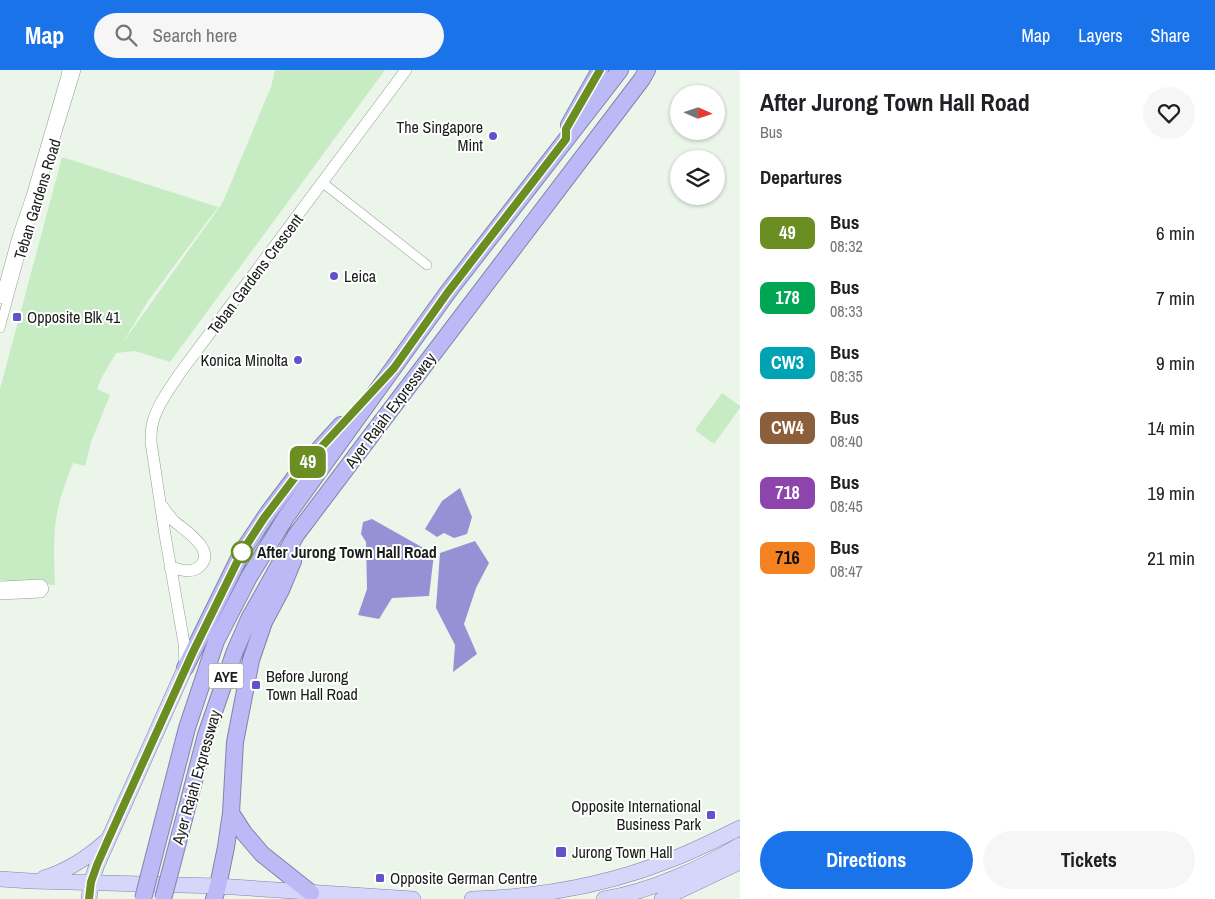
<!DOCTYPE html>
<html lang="en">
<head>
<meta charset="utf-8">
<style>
  :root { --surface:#fff; --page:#f6f6f6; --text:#202124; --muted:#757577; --accent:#1a73e8 }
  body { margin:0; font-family:"Archivo Narrow",sans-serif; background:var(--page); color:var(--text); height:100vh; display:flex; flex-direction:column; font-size:19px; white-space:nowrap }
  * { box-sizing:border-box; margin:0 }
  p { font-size:16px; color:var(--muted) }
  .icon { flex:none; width:28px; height:28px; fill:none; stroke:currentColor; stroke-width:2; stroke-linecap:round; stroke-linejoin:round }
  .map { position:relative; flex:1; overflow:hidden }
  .drawer { display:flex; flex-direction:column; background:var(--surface); width:475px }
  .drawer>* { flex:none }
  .badge { padding:0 10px; border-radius:8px; font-size:18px; line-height:32px }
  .needle { width:32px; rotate:93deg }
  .buttons { position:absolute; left:670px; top:15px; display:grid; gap:10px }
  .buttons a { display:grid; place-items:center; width:55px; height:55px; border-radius:50%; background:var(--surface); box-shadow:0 1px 4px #0004; font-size:25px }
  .map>.badge { position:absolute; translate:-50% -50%; box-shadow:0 0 0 2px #fff }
  h2 { padding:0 20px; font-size:19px; line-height:45px }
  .round { display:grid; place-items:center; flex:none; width:52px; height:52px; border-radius:26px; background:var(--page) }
  .headline { display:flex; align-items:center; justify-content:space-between; height:85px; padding:0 20px }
  h1 { font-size:24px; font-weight:800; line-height:38px }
  .cta { display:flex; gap:10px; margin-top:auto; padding:10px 20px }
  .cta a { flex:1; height:58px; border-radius:30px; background:var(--accent); color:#fff; font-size:20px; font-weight:800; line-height:58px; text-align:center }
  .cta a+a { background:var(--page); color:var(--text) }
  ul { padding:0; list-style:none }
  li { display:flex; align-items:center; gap:15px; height:65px; padding:0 20px }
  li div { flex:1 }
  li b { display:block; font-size:19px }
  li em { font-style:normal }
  li .badge { min-width:55px; font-weight:700; text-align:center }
  header { display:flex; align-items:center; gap:30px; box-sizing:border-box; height:70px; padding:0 25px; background:var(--accent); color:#fff }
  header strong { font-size:24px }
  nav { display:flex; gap:28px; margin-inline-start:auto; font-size:18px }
  .search { width:350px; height:45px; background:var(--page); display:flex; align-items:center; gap:12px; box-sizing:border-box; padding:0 18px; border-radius:28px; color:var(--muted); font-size:19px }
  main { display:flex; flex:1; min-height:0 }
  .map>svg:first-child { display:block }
</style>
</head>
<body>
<header>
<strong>Map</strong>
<div class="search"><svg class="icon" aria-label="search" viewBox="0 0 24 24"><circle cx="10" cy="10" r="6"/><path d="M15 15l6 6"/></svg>Search here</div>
<nav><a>Map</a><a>Layers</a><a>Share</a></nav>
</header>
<main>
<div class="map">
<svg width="740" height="829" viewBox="0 0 740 829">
  <rect width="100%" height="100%" fill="#ebf5ea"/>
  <path fill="#c7ebc2" d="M275,0H385L170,292L135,281L116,283L101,309L97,319L110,325L91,372L85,396L73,393C66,411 59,429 56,449C53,470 54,493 55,515L0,510V319L62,87L218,137L148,231L122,274L223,132L271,17Z
    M722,323L740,336V338L714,374L695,360Z"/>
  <path fill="#9492d5" d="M460,418L472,447L467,464L454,468L444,463L437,467L425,459L442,431Z
    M372,449L434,484L429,526L392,528L379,549L358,545L367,519L366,472L361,464L363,452Z
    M475,471L489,493L476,518L464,554L477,584L453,602L455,575L436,538L440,483Z"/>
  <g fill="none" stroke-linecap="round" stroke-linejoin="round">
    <g stroke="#959e94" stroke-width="10">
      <path id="minor" d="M323,113L427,195
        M0,229L17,167L31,126L66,6L67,0
        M0,258L24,170L76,0
        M0,516L41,514L43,516L44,519L41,523L0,525"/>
    </g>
    <g stroke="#959e94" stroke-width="12">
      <path id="tertiary" d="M162,436C166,441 169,446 174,451C184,460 217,480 200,496C192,504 180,500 170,497
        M185,596L184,573L165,465L151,372C151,367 151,361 152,356C156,336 169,320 180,303L406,0"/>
    </g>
    <g stroke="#8383aa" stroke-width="16">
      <path id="primary" d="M44,808C67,801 87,788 105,772
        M0,809L31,811L218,816L413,829
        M89,829L91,812L97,795L185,598
        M472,829C539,827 607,815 670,790C694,781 717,769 740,758
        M604,829C649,822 702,798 740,775
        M662,829L740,792"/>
    </g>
    <g stroke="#8383aa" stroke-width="18">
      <path id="motorway" d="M569,55L600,0
        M185,598L242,482L268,443L302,398L341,355
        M231,743L244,763L262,784L311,823
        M154,786L187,658L216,571L249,507L286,447L448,222L620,0
        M173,791L206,665L235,581L249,549L296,465L376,359L642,9L647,0
        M214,829L218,816L226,777L231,743L235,672L251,590L264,552L281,520L293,491L294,483"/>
    </g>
    <use href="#minor" stroke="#fff" stroke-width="9"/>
    <use href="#tertiary" stroke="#fff" stroke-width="11"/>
    <use href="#primary" stroke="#d6d6fa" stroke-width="15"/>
    <use href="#motorway" stroke="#bbbaf7" stroke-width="16"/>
    <g stroke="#8383aa" stroke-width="18" stroke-linecap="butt">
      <path id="motorway-bridge" d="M143,829L154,786
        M163,829L173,791"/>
    </g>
    <use href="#motorway-bridge" stroke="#bbbaf7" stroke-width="16"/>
  </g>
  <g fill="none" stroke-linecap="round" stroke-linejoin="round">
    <g stroke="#fff" stroke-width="11">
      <path id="line" d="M89,829L91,812L97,795L108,770L193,582L242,482L264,448L302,398L394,298L448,222L566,69V59L600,0"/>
    </g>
    <use href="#line" stroke="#6b8e23" stroke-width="8"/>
  </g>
  <g fill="#6452cb" stroke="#fff" stroke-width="2">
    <circle cx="493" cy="66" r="5"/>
    <circle cx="334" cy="206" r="5"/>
    <rect x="12" y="242" width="10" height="10" rx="2.5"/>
    <circle cx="298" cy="290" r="5"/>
    <rect x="251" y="610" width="10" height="10" rx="2.5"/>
    <rect x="706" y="740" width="10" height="10" rx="2.5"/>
    <rect x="555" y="776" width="12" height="12" rx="2.5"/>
    <rect x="375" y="803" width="10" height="10" rx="2.5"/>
  </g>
  <circle fill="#fff" stroke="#6b8e23" stroke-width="2.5" cx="242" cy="482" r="10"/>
  <g text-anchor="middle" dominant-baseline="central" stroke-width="4" stroke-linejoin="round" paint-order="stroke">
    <rect fill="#fff" stroke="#5f615f" stroke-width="1" x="208.5" y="593.5" width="35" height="25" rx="4"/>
    <g font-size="15" font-weight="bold" fill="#1a1d1a">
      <text x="226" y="606">AYE</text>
    </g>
    <g font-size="16" fill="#1a1d1a" stroke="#fff" text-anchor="start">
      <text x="483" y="57" text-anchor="end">The Singapore<tspan x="483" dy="18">Mint</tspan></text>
      <text x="344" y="206">Leica</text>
      <text x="27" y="247">Opposite Blk 41</text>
      <text x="288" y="290" text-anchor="end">Konica Minolta</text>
      <text x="266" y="606">Before Jurong<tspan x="266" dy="18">Town Hall Road</tspan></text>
      <text x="701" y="736" text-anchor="end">Opposite International<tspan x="701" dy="18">Business Park</tspan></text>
      <text x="572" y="782">Jurong Town Hall</text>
      <text x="390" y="808">Opposite German Centre</text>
    </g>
    <g font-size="16" fill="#1a1d1a" stroke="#fff">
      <text transform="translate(37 129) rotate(-73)">Teban Gardens Road</text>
      <text transform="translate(255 204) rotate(-53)">Teban Gardens Crescent</text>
      <text transform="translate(390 340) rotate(-53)">Ayer Rajah Expressway</text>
      <text transform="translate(196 707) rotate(-74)">Ayer Rajah Expressway</text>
    </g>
    <g font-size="16" font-weight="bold" fill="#1a1d1a" stroke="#fff" text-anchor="start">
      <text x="257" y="482">After Jurong Town Hall Road</text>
    </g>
  </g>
</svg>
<div class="buttons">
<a><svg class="needle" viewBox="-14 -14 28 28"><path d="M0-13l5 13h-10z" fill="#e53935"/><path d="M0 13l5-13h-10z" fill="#757577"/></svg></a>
<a><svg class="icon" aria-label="layers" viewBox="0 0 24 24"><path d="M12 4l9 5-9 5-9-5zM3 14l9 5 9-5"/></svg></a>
</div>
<b class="badge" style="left:308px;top:392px;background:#6b8e23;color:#fff">49</b>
</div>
<section class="drawer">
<div class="headline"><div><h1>After Jurong Town Hall Road</h1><p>Bus</p></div><a class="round"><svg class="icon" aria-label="heart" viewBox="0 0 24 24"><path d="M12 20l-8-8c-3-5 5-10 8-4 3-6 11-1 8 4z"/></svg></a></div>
<h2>Departures</h2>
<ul>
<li><span class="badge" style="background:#6b8e23;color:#fff">49</span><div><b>Bus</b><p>08:32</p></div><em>6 min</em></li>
<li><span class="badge" style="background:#00a651;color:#fff">178</span><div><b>Bus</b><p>08:33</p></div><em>7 min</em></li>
<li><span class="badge" style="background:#00a3b4;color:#fff">CW3</span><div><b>Bus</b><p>08:35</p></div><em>9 min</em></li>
<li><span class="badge" style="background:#8b5e3c;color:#fff">CW4</span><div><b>Bus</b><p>08:40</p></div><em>14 min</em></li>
<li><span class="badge" style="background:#8e44ad;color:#fff">718</span><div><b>Bus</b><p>08:45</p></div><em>19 min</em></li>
<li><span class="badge" style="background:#f58220;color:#111">716</span><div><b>Bus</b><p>08:47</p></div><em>21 min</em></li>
</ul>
<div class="cta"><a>Directions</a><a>Tickets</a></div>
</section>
</main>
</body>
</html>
